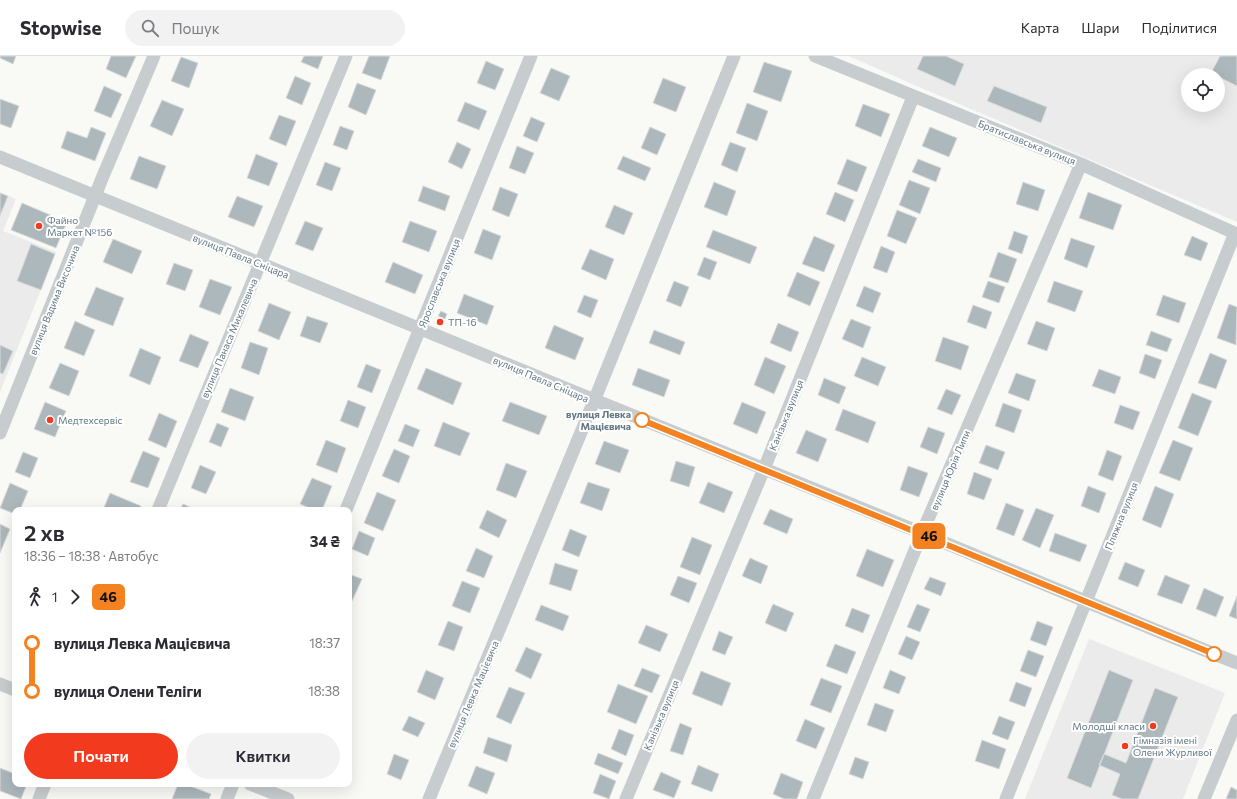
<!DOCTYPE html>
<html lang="uk">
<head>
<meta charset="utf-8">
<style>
  :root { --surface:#fff; --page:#f2f2f3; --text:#2b2b33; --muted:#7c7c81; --line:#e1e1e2; --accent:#f23b1e }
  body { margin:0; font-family:Commissioner,sans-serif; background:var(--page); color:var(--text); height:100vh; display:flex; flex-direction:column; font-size:15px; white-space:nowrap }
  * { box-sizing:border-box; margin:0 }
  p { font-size:13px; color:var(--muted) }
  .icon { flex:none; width:22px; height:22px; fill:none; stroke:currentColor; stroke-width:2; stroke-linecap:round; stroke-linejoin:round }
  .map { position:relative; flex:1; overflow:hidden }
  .side { position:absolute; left:12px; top:451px; width:340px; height:280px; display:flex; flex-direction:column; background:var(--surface); border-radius:8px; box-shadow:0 4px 16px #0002 }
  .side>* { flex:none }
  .badge { padding:0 8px; border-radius:6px; font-size:14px; line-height:26px }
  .fabs { position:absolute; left:1181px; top:12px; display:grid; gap:8px }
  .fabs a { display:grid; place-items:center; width:44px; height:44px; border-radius:50%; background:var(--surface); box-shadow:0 4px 16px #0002; font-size:20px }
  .map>.badge { position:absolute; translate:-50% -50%; box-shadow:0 0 0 2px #fff }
  .legs { display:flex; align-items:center; gap:6px; height:44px; padding:0 12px; font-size:13px }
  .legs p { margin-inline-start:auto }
  .summary { display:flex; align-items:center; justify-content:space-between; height:68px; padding:0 12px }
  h1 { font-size:22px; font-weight:600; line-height:30px }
  .action { display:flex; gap:8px; margin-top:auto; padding:8px 12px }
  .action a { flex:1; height:46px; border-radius:24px; background:var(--accent); color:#fff; font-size:16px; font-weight:600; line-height:46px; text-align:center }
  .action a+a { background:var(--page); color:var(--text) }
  ul { padding:0 12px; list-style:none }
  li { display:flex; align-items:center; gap:14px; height:48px; font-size:15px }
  li i { display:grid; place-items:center; width:6px; height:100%; margin:0 5px; background:currentColor }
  li i::after { content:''; width:10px; height:10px; margin:-5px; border:3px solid; border-radius:50%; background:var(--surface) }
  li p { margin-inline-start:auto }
  li:first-child i { background:linear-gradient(#0000 50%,currentColor 0) }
  li:last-child i { background:linear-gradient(currentColor 50%,#0000 0) }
  header { display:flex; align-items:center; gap:24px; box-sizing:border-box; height:56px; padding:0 20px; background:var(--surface); border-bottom:1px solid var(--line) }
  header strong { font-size:19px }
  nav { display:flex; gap:22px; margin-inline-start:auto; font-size:14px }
  .search { width:280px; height:36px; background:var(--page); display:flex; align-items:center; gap:10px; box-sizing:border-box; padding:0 14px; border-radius:22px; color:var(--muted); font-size:15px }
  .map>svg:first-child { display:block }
</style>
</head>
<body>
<header>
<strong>Stopwise</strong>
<div class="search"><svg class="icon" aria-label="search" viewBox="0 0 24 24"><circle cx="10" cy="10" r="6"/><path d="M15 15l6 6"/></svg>Пошук</div>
<nav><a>Карта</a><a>Шари</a><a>Поділитися</a></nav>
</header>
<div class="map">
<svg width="1237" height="743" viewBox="0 0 1237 743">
  <rect width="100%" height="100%" fill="#f9f9f6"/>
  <path fill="#eaebea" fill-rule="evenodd" d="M849,0H1237V166L912,28ZM1188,19H1218V49H1188Z
    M0,136L16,143L3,175L56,196L0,336Z
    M1089,583L1225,637L1183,743H1025Z"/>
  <path fill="#adb8bc" stroke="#dbdbd9" d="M0,0H16L13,8L0,2Z
    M111,0H136L126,22L106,13Z
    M304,0H323L318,13L301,6Z
    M369,0H390L381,24L362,17Z
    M923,0H946L964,8L955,30L917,13Z
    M1220,0H1237V30L1211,17Z
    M181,1L198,7L189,32L171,25Z
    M486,5L504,13L495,34L477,27Z
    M764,6L792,15L781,46L753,36Z
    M551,12L570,20L559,45L540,37Z
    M295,20L311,27L302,49L286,42Z
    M663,22L686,31L676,56L653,47Z
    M357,27L376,34L366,59L348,51Z
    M104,30L122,38L111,62L94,55Z
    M994,30L1047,51L1041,67L987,45Z
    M0,43L19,50L11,72L0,68Z
    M162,44L184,53L172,80L150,70Z
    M465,46L487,55L479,74L457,65Z
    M747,47L768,55L757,85L736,77Z
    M863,48L890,58L881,81L855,70Z
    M279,59L296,65L286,90L269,83Z
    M531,61L545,67L537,86L523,80Z
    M340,70L354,75L347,94L333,89Z
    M91,71L106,77L95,105L61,92L67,75L87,82Z
    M650,71L666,78L657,99L641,92Z
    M930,71L957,82L949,101L922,90Z
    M457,86L471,93L462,113L448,106Z
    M730,86L746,92L737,116L721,109Z
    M517,90L534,97L525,118L509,112Z
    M256,98L278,107L269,130L247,122Z
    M139,100L166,110L157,133L130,123Z
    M623,100L651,112L645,125L617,113Z
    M847,103L867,111L857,136L837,128Z
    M918,103L941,112L936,126L912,116Z
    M325,106L341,112L332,135L316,129Z
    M909,124L930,132L920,158L899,149Z
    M714,126L736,135L727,160L704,151Z
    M1023,126L1045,134L1038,155L1016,148Z
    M423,130L450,140L445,155L418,145Z
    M500,131L518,138L509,161L492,154Z
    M835,136L854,144L845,166L826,158Z
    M1088,136L1122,149L1113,174L1079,162Z
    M0,137L8,140L0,160Z
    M237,140L263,150L254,171L228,161Z
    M22,147L67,166L56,192L11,174Z
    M614,149L633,157L624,179L605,171Z
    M897,154L917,162L906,188L887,180Z
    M305,165L323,172L313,195L295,188Z
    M410,165L437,175L429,196L402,186Z
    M483,173L501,180L492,204L474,197Z
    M713,174L757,191L750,208L706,191Z
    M1014,175L1028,180L1022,198L1008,193Z
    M814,180L835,189L824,216L802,208Z
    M1192,180L1208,187L1201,205L1184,199Z
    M1071,182L1095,190L1087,212L1064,203Z
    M113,183L142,195L132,218L103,206Z
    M31,188L55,198L41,234L17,225Z
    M881,190L895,196L887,217L873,212Z
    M590,193L614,203L606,224L581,213Z
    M998,196L1017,203L1008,227L989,221Z
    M704,201L717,206L710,224L697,219Z
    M393,206L423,219L415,238L385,226Z
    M174,207L193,214L185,235L166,228Z
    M797,216L820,226L810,250L787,240Z
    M210,223L232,231L220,259L199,251Z
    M674,225L689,231L681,251L666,245Z
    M988,225L1005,231L999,247L982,241Z
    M1054,225L1083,235L1075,256L1047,246Z
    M864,230L881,237L873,257L856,250Z
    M96,231L124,242L113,270L84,259Z
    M464,238L494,250L487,269L457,257Z
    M584,239L598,244L591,262L577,256Z
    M1163,239L1186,247L1179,267L1156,259Z
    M269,247L291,256L279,284L258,275Z
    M1229,248L1237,251L1236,289L1217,282Z
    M973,249L992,256L986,273L967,266Z
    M441,255L447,258L445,263L438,260Z
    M307,260L328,267L320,287L300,280Z
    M438,262L444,265L442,270L435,267Z
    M851,263L871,271L863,292L842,283Z
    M75,265L95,274L84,300L64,292Z
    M1036,265L1055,272L1047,295L1027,288Z
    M778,267L799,276L791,296L770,287Z
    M554,269L584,282L575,304L545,292Z
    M654,274L685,286L680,299L649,287Z
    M1151,275L1172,283L1167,296L1146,289Z
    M190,278L209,286L198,312L179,305Z
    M943,281L969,290L961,314L935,305Z
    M250,286L268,292L259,319L241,312Z
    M0,289L13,295L3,318L0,317Z
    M140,292L161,301L150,329L129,320Z
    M1210,297L1227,304L1216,333L1198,327Z
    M1145,298L1162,304L1155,323L1139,317Z
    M765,301L786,310L774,338L754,329Z
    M862,301L886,311L878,330L854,320Z
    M60,307L79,315L69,340L49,332Z
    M366,308L381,314L372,337L357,331Z
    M426,312L462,327L453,349L417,333Z
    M638,312L670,324L664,341L632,329Z
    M1099,313L1121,321L1115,338L1092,330Z
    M1016,317L1036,324L1029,345L1008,337Z
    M824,322L846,331L839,348L818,339Z
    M230,332L254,341L245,365L221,356Z
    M946,333L961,339L952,359L937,353Z
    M1192,337L1212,345L1198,380L1178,372Z
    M348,344L366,351L358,372L340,365Z
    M45,346L66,355L55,381L34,373Z
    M510,346L547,360L539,379L502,365Z
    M742,346L766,356L757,378L733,368Z
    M1003,347L1022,354L1014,377L995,370Z
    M1120,349L1140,356L1133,374L1114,367Z
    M843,353L876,366L868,387L835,374Z
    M159,357L177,365L166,392L148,384Z
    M443,366L470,377L460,400L434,390Z
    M217,367L229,372L221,391L209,386Z
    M405,368L420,374L413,391L398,385Z
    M928,371L945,377L937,398L920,391Z
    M806,374L827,383L818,406L796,397Z
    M326,384L346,392L337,417L316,409Z
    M1173,384L1193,392L1180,425L1159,417Z
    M604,385L629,394L620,417L595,408Z
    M986,389L1005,396L998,414L979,407Z
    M394,393L410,400L399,427L382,420Z
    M1107,394L1122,400L1113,425L1098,419Z
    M143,395L160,402L148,432L130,426Z
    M23,396L38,402L30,422L15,416Z
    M676,405L695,411L689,431L670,425Z
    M506,407L527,415L516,442L496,434Z
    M200,409L216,416L206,438L191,432Z
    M908,410L928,417L919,441L900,434Z
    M974,416L992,423L984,444L967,438Z
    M312,422L332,430L322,454H314L300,448Z
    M588,426L610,433L602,455L580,447Z
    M708,426L733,436L724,457L699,447Z
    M10,427L28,435L20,454H15V458L0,452Z
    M1088,430L1106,437L1099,457L1081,450Z
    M1155,430L1174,438L1161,472L1142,464Z
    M377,436L396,444L383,475L364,467Z
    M110,437L141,450L139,454H103Z
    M1006,447L1024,454L1014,480L996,473Z
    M183,448L196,454H180Z
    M1036,452L1054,459L1040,492L1022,484Z
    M770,453L793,463L787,478L763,468Z
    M487,454L507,464L499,482L479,472Z
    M0,468L10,473L0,497Z
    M570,473L587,480L579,501L562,494Z
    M359,475L375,482L368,500L352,493Z
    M1055,477L1087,489L1080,506L1049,495Z
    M692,481L712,489L700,519L680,511Z
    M476,492L493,500L484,522L466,515Z
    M867,493L894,504L883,531L856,520Z
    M750,502L768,510L761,528L742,520Z
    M1125,506L1145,514L1138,531L1118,523Z
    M555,507L578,514L571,535L549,528Z
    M349,518L362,523L352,545L349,544Z
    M1165,519L1190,529L1182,548L1157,539Z
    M678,520L697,527L689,547L670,539Z
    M930,521L946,527L941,540L924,533Z
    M462,525L480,532L470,557L452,550Z
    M1204,532L1224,541L1216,561L1196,553Z
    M1237,540V563L1229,560Z
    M773,548L794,557L786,576L765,567Z
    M917,548L930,553L920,576L907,571Z
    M541,549L569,560L563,575L535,564Z
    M852,552L870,559L863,577L845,570Z
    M448,565L463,571L454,595L438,589Z
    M1037,565L1053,571L1046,590L1030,584Z
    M646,569L668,578L660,596L638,587Z
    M719,575L733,581L725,599L712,594Z
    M906,580L920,586L912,604L898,598Z
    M835,588L856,596L847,618L826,610Z
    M526,591L542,598L531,623L515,615Z
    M1028,594L1044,600L1036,621L1020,615Z
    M642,612L660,619L652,637L634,630Z
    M426,614L444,622L435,644L417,636Z
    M890,614L906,621L899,638L883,632Z
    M1109,614L1133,624L1091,732L1067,722Z
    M701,615L731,627L722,650L692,638Z
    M821,622L842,630L831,657L810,649Z
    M1016,626L1032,632L1025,651L1009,645Z
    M618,628L648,640L636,668L607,656Z
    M509,631L525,637L511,668L496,661Z
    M1155,632L1178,641L1138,743H1122L1112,739L1120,718L1099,709L1104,698L1126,707Z
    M875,647L894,654L886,676L867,669Z
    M409,660L425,667L418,681L402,674Z
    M999,660L1015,666L1008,684L992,678Z
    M805,663L825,672L816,693L796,685Z
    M680,667L692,672L683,699L670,695Z
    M619,673L634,679L626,700L611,693Z
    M488,681L512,689L507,706L483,697Z
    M982,684L1006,693L999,713L975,705Z
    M598,697L623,707L618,718L594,708Z
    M394,698L409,704L401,724L387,718Z
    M855,701L869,706L863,723L849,718Z
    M698,709L719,718L712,736L691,728Z
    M476,710L495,717L487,738L468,730Z
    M0,712L15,718V728H27L21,743L0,735Z
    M661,716L681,725L674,742L653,734Z
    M781,717L803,726L797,743H784L773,738Z
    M600,718L616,725L609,743L593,737Z
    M178,728H185L211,738L209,743H172Z
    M1231,731L1237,734V743H1226Z"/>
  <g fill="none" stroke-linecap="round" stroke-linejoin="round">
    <path stroke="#c7cccf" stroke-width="13" d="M815,0L1081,108L1237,178
      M0,101C281,218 564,331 846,446C976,499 1106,555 1237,607
      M0,377L103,120L154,0
      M158,454L346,0
      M346,454L531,0
      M0,628L15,634
      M250,728L288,743
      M39,743L45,728
      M227,743L233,728
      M429,743L594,345L734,0
      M626,743L764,413L913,41
      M813,743L922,477L1081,108
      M1006,743L1235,177
      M1204,743L1237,664"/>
  </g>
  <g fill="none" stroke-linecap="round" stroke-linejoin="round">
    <g stroke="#fff" stroke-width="9">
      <path id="line-1" d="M642,364C833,441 1023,521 1214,598"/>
    </g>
    <use href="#line-1" stroke="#f58220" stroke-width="6"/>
  </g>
  <g fill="#f23b1e" stroke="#fff" stroke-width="1.5">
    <circle cx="39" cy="170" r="4"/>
    <circle cx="440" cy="266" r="4"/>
    <circle cx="50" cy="364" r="4"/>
    <circle cx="1153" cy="670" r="4"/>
    <circle cx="1125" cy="690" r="4"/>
  </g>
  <g fill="#fff" stroke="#f58220" stroke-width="2">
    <circle cx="642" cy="364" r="7"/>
    <circle cx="1214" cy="598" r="7"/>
  </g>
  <g text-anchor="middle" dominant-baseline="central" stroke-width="4" stroke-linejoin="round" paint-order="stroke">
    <g font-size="10" fill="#627884" stroke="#fff">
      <text transform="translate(1027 86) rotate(22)">Братиславська вулиця</text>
      <text transform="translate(241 200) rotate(22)">вулиця Павла Сніцара</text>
      <text transform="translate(439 227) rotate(-68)">Ярославська вулиця</text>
      <text transform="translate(54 244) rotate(-68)">вулиця Вадима Височина</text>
      <text transform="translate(229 282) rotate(-67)">вулиця Панаса Михалевича</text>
      <text transform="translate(541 323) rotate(23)">вулиця Павла Сніцара</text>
      <text transform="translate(786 359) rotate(-68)">Канізька вулиця</text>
      <text transform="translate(950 414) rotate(-67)">вулиця Юрія Липи</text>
      <text transform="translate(1121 460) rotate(-68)">Пляжна вулиця</text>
      <text transform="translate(473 638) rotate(-67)">вулиця Левка Мацієвича</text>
      <text transform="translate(661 659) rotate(-67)">Канізька вулиця</text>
    </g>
    <g font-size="10" fill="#627884" stroke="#fff" text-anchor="start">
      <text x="47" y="164">Файно<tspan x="47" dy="12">Маркет №156</tspan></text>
      <text x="448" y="266">ТП-16</text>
      <text x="58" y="364">Медтехсервіс</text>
      <text x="1145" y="670" text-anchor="end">Молодші класи</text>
      <text x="1133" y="684">Гімназія імені<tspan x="1133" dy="12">Олени Журливої</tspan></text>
    </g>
    <g font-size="10" font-weight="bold" fill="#627884" stroke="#fff" text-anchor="end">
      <text x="631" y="358">вулиця Левка<tspan x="631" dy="12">Мацієвича</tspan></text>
    </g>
  </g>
</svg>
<div class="fabs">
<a><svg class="icon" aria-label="locate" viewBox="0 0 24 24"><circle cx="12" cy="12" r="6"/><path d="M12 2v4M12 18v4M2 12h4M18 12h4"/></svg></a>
</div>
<b class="badge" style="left:929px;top:480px;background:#f58220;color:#111">46</b>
<section class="side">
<div class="summary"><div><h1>2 хв</h1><p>18:36 – 18:38 · Автобус</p></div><b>34 ₴</b></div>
<div class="legs"><svg class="icon" aria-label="walk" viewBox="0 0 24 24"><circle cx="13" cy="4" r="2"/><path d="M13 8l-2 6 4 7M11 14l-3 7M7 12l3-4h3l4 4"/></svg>1<svg class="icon" aria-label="forward" viewBox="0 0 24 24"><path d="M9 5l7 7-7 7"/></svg><b class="badge" style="background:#f58220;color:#111">46</b></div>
<ul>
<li><i style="color:#f58220"></i><b>вулиця Левка Мацієвича</b><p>18:37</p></li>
<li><i style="color:#f58220"></i><b>вулиця Олени Теліги</b><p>18:38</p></li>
</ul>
<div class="action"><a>Почати</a><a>Квитки</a></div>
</section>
</div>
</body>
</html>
